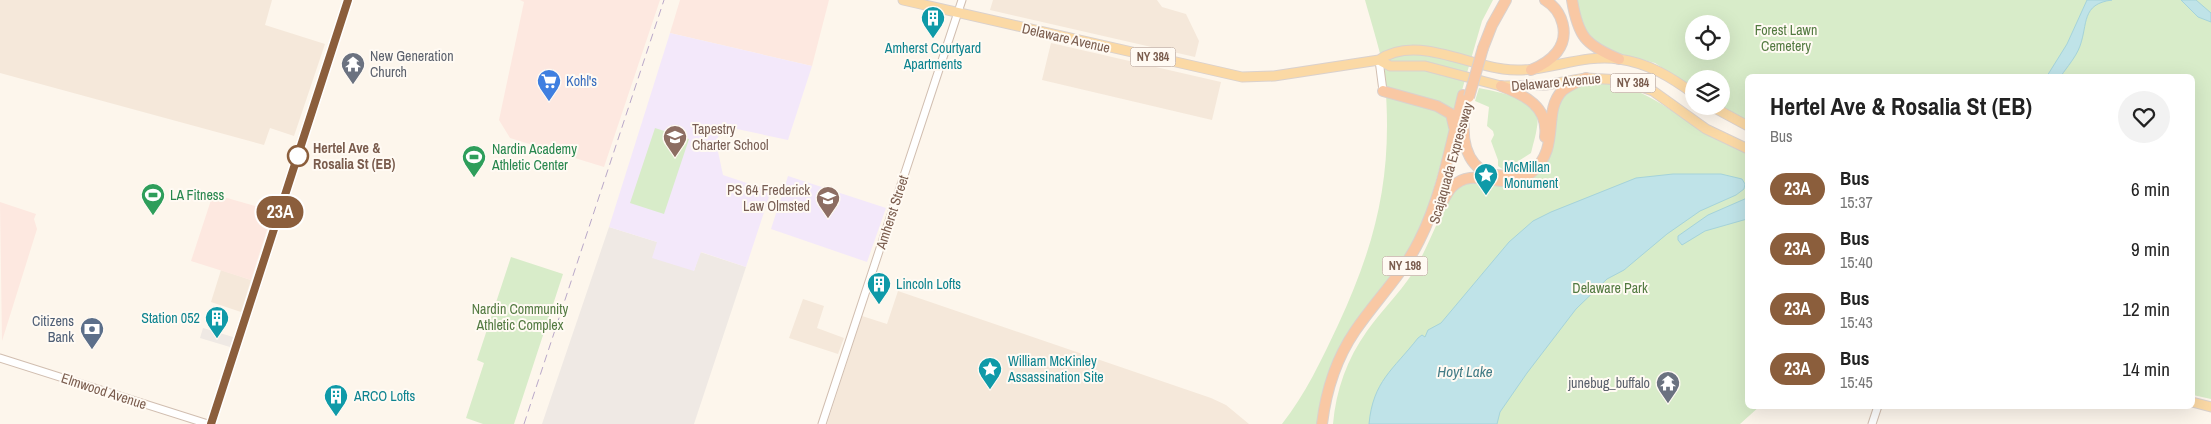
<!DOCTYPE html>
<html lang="en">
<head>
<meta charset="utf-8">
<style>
  :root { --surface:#fff; --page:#f2f2f2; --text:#222; --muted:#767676 }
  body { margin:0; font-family:"Archivo Narrow",sans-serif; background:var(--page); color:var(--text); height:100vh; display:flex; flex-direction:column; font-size:19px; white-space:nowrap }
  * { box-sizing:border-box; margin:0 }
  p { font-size:16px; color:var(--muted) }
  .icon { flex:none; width:28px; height:28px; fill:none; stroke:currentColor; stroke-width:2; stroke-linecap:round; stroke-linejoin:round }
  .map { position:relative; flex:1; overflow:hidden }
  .sheet { position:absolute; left:1745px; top:74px; width:450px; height:335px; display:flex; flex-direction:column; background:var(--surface); border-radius:8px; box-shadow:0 5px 20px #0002 }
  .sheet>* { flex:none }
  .badge { padding:0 10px; border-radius:16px; font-size:18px; line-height:32px }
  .fabs { position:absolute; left:1685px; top:15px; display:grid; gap:10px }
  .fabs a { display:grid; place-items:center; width:45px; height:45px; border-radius:50%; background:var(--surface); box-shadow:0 5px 20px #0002; font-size:25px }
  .map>.badge { position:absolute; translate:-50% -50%; box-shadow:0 0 0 2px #fff }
  .round { display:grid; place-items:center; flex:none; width:52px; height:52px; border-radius:26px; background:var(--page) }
  .headline { display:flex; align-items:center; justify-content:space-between; height:85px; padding:0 25px }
  h1 { font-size:24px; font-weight:700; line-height:38px }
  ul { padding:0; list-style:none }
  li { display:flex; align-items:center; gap:15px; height:60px; padding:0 25px }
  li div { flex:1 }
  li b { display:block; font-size:19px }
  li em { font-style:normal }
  li .badge { min-width:55px; font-weight:700; text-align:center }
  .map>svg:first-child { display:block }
</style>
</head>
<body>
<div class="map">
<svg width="2211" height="424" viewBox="0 0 2211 424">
  <rect width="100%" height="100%" fill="#fdf6ec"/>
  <path fill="#f5e8da" d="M0,0H272L265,25L325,44L294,136L270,128L264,145L0,73Z
    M993,0H1157L1162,7L1186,14L1199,41L1195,57L990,10Z
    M1051,43L1221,82L1212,120L1042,80Z
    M221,270L251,280L241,312L211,302Z
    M898,291L1211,398L1226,405L1249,424H827L862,316L887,324Z
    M803,299L824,306L817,328L844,338L838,354L789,338Z"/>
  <path fill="#fde8e0" d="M520,0H660L604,167L510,138L499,120L524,2Z
    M680,0H829L812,66L670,33Z
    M213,194L273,211L251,280L191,261Z
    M0,202L36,214L34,219L37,229L2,341Z"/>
  <path fill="#efe9e4" d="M609,227L657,242L694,271L700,252L746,267L694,424H542Z
    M203,328L233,337L230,347L200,338Z"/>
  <path fill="#f3e8fa" d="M670,33L812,66L788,140L723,126L716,142L723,175L771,191L746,267L701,252L694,271L652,258L657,242L609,227Z
    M788,176L886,208L867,262L771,229Z"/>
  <path fill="#d8ecc9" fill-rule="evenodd" d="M1365,0H1493L1482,21L1428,208L1409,251L1358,319L1318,424H1282C1305,395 1322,359 1338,325C1377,241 1393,174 1385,81C1382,54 1372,26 1365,0Z
    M1576,0H2211V399L2193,395L2192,76H1748L1747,120L1721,106V79H1694V89L1655,63L1614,52L1593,43L1581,26ZM1694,24H1721V51H1694Z
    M1583,83C1640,79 1667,110 1712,137C1723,143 1735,148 1747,153L1748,406H1760L1740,424H1333C1336,390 1347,359 1367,331C1381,311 1399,294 1412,274C1430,245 1439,213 1457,185L1536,172L1561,95Z
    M1479,88C1497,92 1543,98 1537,127C1536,135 1533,144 1531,153L1504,170L1498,166V160L1491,141L1494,135L1493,131L1487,126L1489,107L1475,101Z
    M655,128L689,139L664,214L630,203Z
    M511,257L563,274L514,424H483L466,418L484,363L477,360Z"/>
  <path fill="#bfe3e8" stroke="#a5d3da" d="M2087,0H2112C2081,4 2088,24 2080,46C2076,57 2067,67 2061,76H2047L2067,44Z
    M2181,0H2196L2211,13V22L2198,17Z
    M1673,174H1721L1742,179L1745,184L1744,189L1736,195L1700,211L1667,234L1624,270L1607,279L1576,309L1527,373L1500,412L1497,424H1369C1373,381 1393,370 1418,338L1422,335L1425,337L1428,330L1441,323L1509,242L1533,221L1551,212L1636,178Z
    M1747,198V219L1705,231L1682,245L1678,240V236L1708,215Z"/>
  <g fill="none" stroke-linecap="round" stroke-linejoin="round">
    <g stroke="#d1beb0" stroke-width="9">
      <path id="tertiary" d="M1379,60L1383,91
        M0,358L208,424
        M211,424L348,0
        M822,424L962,0
        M1872,424L1878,406"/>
    </g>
    <g stroke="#dad1cd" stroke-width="11">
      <path id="primary" d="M903,0L1242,77L1274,76L1379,60C1414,35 1464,64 1503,69C1543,75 1579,53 1619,59C1648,63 1671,77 1694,94
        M1379,60L1390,66H1425L1501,86L1546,85L1586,78L1622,80L1653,91L1706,129L1748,149
        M1711,106L1748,126
        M2192,402L2211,407"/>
    </g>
    <g stroke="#dad1cd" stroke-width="12">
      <path id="trunk" d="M1572,0C1578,36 1585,45 1619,59
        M1483,48L1492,25L1506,0
        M1531,70C1541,66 1550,61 1557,52C1570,35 1563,11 1545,0
        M1501,86C1525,95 1549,107 1545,137
        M1383,91L1437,106L1451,114L1454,127
        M1464,119C1461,155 1477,184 1518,173
        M1440,206C1444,200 1447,192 1452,187C1475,163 1503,196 1532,172C1561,148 1542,112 1562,91C1569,85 1578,82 1586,78
        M1322,424C1326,391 1336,359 1355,331C1376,300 1402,275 1419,241C1442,196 1451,143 1463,95"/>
    </g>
    <use href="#tertiary" stroke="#fff" stroke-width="7"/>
    <use href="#primary" stroke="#fbd9a5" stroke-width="9"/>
    <use href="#trunk" stroke="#f9c8a4" stroke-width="10"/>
    <path stroke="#b9a8c9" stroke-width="1" stroke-dasharray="8 5" stroke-linecap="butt" d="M524,424L664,0"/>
    <g stroke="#dad1cd" stroke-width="12" stroke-linecap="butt">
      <path id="trunk-bridge" d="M1469,97L1483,48"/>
    </g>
    <use href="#trunk-bridge" stroke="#f9c8a4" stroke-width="10"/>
  </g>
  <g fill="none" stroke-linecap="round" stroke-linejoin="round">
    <g stroke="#fff" stroke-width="11">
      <path id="line" d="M211,424L348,0"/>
    </g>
    <use href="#line" stroke="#8b5e3c" stroke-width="8"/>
  </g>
  <defs>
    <g id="building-pin" transform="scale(1.25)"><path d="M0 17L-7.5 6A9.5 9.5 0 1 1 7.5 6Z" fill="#0f9aa8" stroke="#fffaf3"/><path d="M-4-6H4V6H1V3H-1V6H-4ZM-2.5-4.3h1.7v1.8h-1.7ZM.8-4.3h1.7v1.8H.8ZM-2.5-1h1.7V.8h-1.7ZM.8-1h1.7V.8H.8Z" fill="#fff"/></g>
    <g id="temple-pin" transform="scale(1.25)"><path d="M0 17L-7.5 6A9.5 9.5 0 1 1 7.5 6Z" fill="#6b7280" stroke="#fffaf3"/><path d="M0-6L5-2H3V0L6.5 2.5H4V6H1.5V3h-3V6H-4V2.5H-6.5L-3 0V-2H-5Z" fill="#fff"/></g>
    <g id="supermarket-pin" transform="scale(1.25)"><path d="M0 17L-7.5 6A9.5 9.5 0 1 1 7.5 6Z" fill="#3f7fe0" stroke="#fffaf3"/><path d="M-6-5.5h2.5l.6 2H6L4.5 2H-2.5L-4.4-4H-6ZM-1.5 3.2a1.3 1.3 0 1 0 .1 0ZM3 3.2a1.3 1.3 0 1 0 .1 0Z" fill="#fff"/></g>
    <g id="school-pin" transform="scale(1.25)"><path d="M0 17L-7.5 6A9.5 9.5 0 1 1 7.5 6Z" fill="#8d6e63" stroke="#fffaf3"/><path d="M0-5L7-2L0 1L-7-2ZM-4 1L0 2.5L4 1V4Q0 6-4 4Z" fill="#fff"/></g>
    <g id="stadium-pin" transform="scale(1.25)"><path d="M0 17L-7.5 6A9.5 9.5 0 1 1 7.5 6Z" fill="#2e9e5b" stroke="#fffaf3"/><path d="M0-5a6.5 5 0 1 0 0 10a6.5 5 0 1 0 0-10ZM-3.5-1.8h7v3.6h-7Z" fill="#fff"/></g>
    <g id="sight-pin" transform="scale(1.25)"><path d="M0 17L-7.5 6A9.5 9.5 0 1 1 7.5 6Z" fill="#0f9aa8" stroke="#fffaf3"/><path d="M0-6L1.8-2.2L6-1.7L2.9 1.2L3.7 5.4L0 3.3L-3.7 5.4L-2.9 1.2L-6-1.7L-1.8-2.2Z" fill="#fff"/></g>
    <g id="bank-pin" transform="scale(1.25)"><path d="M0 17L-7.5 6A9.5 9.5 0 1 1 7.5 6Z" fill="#5c6f8a" stroke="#fffaf3"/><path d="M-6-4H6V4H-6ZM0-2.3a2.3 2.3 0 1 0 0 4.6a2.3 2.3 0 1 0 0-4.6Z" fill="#fff"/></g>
  </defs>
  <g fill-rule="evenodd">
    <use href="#building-pin" x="933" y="18"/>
    <use href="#temple-pin" x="353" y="64"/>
    <use href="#supermarket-pin" x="549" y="81"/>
    <use href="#school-pin" x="675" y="137"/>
    <use href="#stadium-pin" x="474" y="157"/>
    <use href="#sight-pin" x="1486" y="175"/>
    <use href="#stadium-pin" x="153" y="195"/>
    <use href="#school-pin" x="828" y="198"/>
    <use href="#building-pin" x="879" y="284"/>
    <use href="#building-pin" x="217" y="318"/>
    <use href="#bank-pin" x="92" y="329"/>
    <use href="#sight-pin" x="990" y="369"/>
    <use href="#temple-pin" x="1668" y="383"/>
    <use href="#building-pin" x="336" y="396"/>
  </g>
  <circle fill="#fff" stroke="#8b5e3c" stroke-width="2.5" cx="298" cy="156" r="10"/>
  <g text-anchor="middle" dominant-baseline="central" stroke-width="4" stroke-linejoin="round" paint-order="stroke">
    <g fill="#fffaf3" stroke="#a28b7f" stroke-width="1">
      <rect x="1130.5" y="47.5" width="45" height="19" rx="4"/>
      <rect x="1610.5" y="73.5" width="45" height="19" rx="4"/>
      <rect x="1382.5" y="256.5" width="45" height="19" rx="4"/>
    </g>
    <g font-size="12" font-weight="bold" fill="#7a5c4d">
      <text x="1153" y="57">NY 384</text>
      <text x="1633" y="83">NY 384</text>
      <text x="1405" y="266">NY 198</text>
    </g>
    <g font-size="14" fill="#537a41" stroke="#fffaf3">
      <text x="1786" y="30">Forest Lawn<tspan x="1786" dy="16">Cemetery</tspan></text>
      <text x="1610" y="288">Delaware Park</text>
      <text x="520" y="309">Nardin Community<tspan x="520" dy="16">Athletic Complex</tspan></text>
    </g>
    <g font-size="14" fill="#7a5c4d" stroke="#fffaf3">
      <text transform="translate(1066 38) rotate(13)">Delaware Avenue</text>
      <text transform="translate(1556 82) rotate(-5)">Delaware Avenue</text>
      <text transform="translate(1451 163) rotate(-74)">Scajaquada Expressway</text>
      <text transform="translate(892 212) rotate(-72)">Amherst Street</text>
      <text transform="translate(104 391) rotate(18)">Elmwood Avenue</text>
    </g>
    <g font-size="14" fill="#0d838f" stroke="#fffaf3" text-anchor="start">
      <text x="933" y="48" text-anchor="middle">Amherst Courtyard<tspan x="933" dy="16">Apartments</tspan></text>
      <text x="1504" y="167">McMillan<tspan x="1504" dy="16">Monument</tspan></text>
      <text x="896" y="284">Lincoln Lofts</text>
      <text x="200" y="318" text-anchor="end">Station 052</text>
      <text x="1008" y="361">William McKinley<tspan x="1008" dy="16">Assassination Site</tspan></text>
      <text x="354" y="396">ARCO Lofts</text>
    </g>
    <g font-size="14" fill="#5b616d" stroke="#fffaf3" text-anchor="start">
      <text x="370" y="56">New Generation<tspan x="370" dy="16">Church</tspan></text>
      <text x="1650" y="383" text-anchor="end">junebug_buffalo</text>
    </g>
    <g font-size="14" fill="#366cbe" stroke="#fffaf3" text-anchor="start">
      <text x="566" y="81">Kohl's</text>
    </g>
    <g font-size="14" fill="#785e54" stroke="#fffaf3" text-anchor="start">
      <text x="692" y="129">Tapestry<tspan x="692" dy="16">Charter School</tspan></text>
      <text x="810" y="190" text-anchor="end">PS 64 Frederick<tspan x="810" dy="16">Law Olmsted</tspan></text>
    </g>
    <g font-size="14" font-weight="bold" fill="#7a5c4d" stroke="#fffaf3" text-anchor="start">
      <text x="313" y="148">Hertel Ave &amp;<tspan x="313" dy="16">Rosalia St (EB)</tspan></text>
    </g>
    <g font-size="14" fill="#27864d" stroke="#fffaf3" text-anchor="start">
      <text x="492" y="149">Nardin Academy<tspan x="492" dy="16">Athletic Center</tspan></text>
      <text x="170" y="195">LA Fitness</text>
    </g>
    <g font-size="14" fill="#4e5e75" stroke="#fffaf3" text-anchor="end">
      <text x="74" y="321">Citizens<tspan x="74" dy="16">Bank</tspan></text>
    </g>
    <g font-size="15" font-style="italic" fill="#437c86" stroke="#fffaf3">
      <text x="1465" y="371">Hoyt Lake</text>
    </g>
  </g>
</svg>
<div class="fabs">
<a><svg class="icon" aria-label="locate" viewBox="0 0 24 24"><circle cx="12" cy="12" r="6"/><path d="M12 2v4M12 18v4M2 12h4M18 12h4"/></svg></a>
<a><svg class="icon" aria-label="layers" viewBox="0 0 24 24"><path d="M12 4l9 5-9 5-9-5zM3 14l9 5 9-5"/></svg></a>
</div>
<b class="badge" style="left:280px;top:212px;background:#8b5e3c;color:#fff">23A</b>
<section class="sheet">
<div class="headline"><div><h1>Hertel Ave &amp; Rosalia St (EB)</h1><p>Bus</p></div><a class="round"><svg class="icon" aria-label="heart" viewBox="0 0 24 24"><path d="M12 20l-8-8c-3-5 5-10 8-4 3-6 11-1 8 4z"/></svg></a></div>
<ul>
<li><span class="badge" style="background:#8b5e3c;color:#fff">23A</span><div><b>Bus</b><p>15:37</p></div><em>6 min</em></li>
<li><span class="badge" style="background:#8b5e3c;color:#fff">23A</span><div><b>Bus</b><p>15:40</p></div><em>9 min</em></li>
<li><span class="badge" style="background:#8b5e3c;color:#fff">23A</span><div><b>Bus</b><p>15:43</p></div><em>12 min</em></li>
<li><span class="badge" style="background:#8b5e3c;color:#fff">23A</span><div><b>Bus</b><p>15:45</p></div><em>14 min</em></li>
</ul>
</section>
</div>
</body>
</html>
